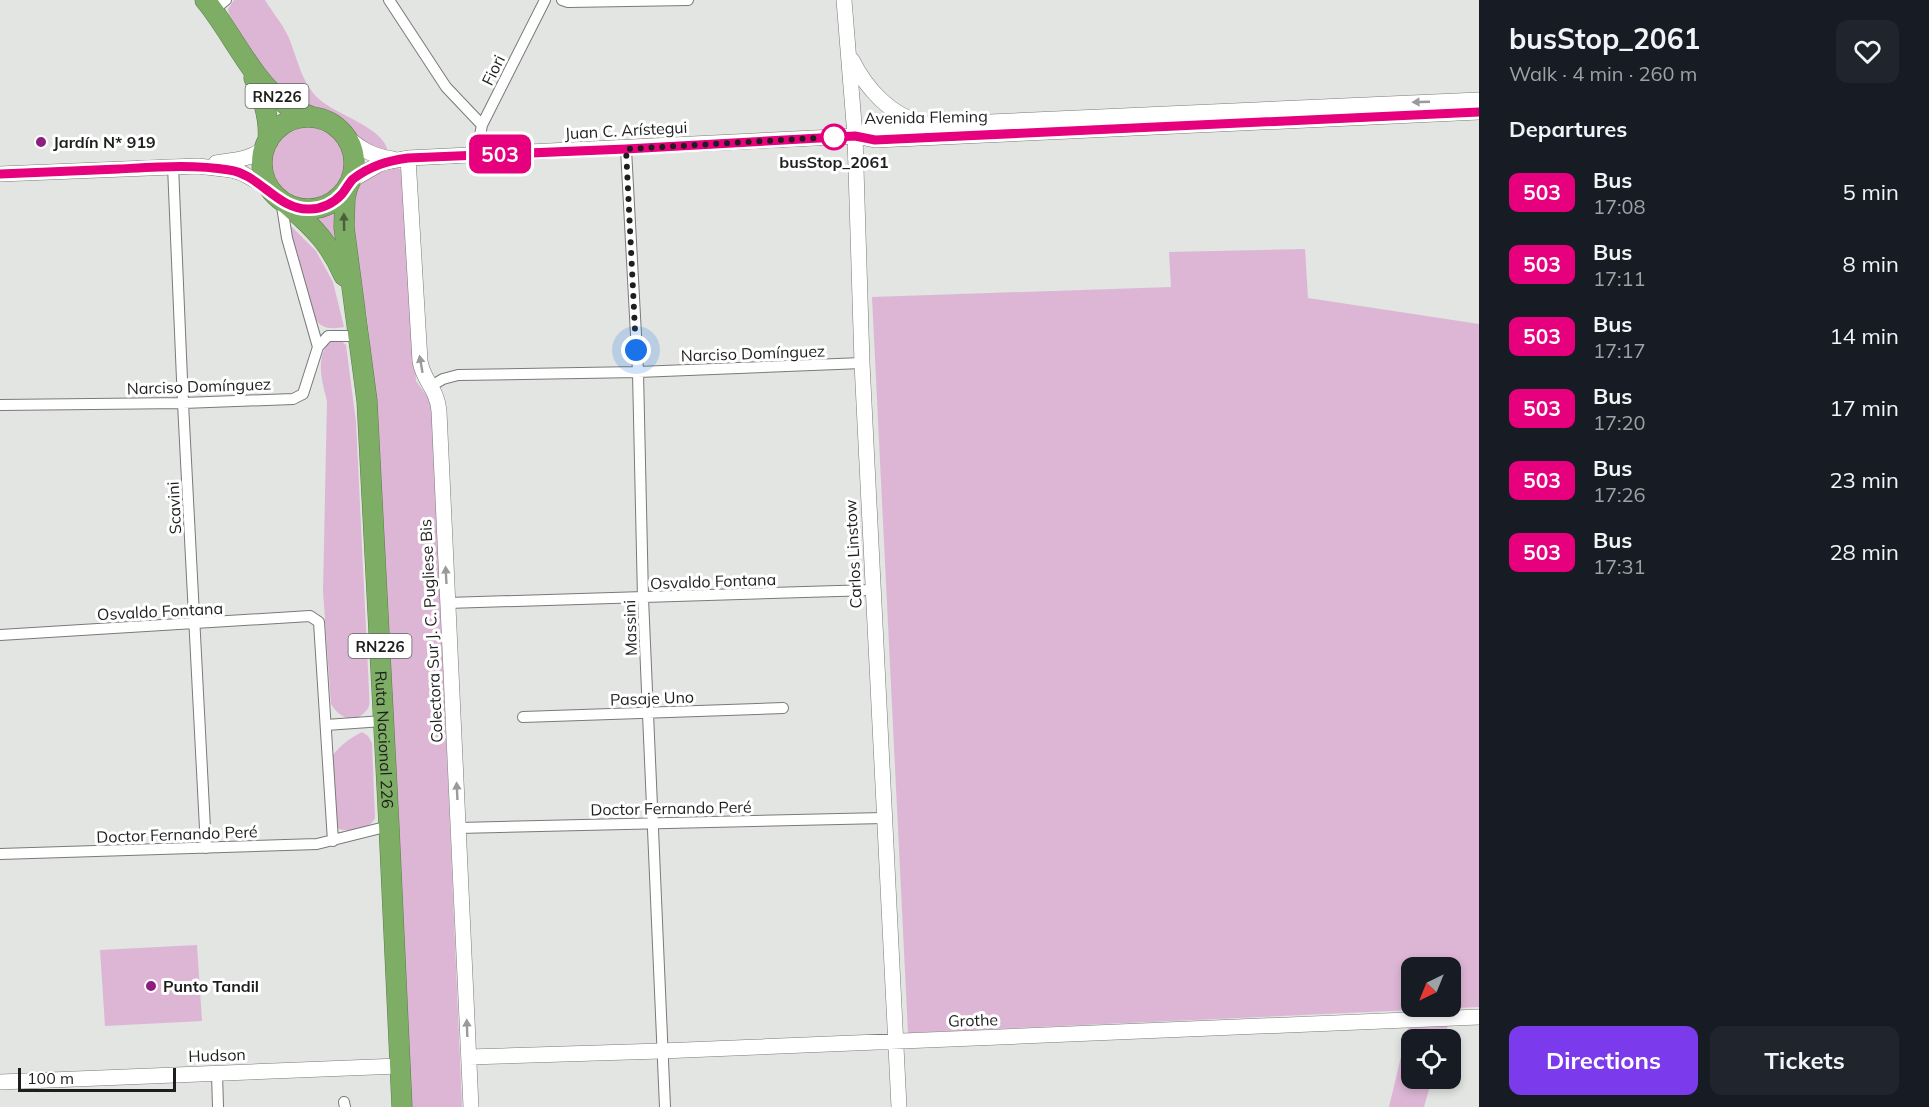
<!DOCTYPE html>
<html lang="en">
<head>
<meta charset="utf-8">
<style>
  :root { --surface:#171b24; --page:#20242c; --text:#f1f3f6; --muted:#9ea1a6; --accent:#7c3aed }
  body { margin:0; font-family:Mulish,sans-serif; background:var(--page); color:var(--text); height:100vh; display:flex; flex-direction:column; font-size:22px; white-space:nowrap }
  * { box-sizing:border-box; margin:0 }
  p { font-size:20px; color:var(--muted) }
  .icon { flex:none; width:33px; height:33px; fill:none; stroke:currentColor; stroke-width:2; stroke-linecap:round; stroke-linejoin:round }
  .map { position:relative; flex:1; overflow:hidden }
  .side { display:flex; flex-direction:column; background:var(--surface); width:450px }
  .side>* { flex:none }
  .badge { padding:0 12px; border-radius:9px; font-size:21px; line-height:39px }
  .needle { width:39px; rotate:223deg }
  .controls { position:absolute; left:1401px; top:957px; display:grid; gap:12px }
  .controls a { display:grid; place-items:center; width:60px; height:60px; border-radius:12px; background:var(--surface); box-shadow:0 3px 9px #0003; font-size:30px }
  .scale { position:absolute; left:18px; bottom:15px; width:158px; box-sizing:border-box; padding-left:6px; border:3px solid #1d1e1d; border-top:0; font-size:16px; line-height:21px; white-space:nowrap; color:#1d1e1d; -webkit-text-stroke:4px #fff; paint-order:stroke }
  .you { position:absolute; width:30px; height:30px; margin:-15px; border:4px solid #fff; border-radius:50%; background:#1a73e8; box-shadow:0 0 0 9px #1a73e833 }
  .map>.badge { position:absolute; translate:-50% -50%; box-shadow:0 0 0 3px #fff }
  h2 { padding:0 30px; font-size:22px; line-height:54px }
  .round { display:grid; place-items:center; flex:none; width:63px; height:63px; border-radius:12px; background:var(--page) }
  .summary { display:flex; align-items:center; justify-content:space-between; height:102px; padding:0 30px }
  h1 { font-size:28px; font-weight:700; line-height:45px }
  .primary-button { display:flex; gap:12px; margin-top:auto; padding:12px 30px }
  .primary-button a { flex:1; height:69px; border-radius:12px; background:var(--accent); color:#fff; font-size:24px; font-weight:700; line-height:69px; text-align:center }
  .primary-button a+a { background:var(--page); color:var(--text) }
  ul { padding:0; list-style:none }
  li { display:flex; align-items:center; gap:18px; height:72px; padding:0 30px }
  li div { flex:1 }
  li b { display:block; font-size:22px }
  li em { font-style:normal }
  li .badge { min-width:66px; font-weight:700; text-align:center }
  main { display:flex; flex:1; min-height:0 }
  .map>svg:first-child { display:block }
</style>
</head>
<body>
<main>
<div class="map">
<svg width="1479" height="1107" viewBox="0 0 1479 1107">
  <rect width="100%" height="100%" fill="#e2e5e1"/>
  <path fill="#ddb6d5" fill-rule="evenodd" d="M234,0H265C272,12 282,23 288,36C297,56 301,83 319,99C336,115 383,127 388,151L365,148C356,138 347,126 335,119C323,112 309,108 298,101C267,80 248,44 229,14L228,9Z
    M269 163a39 39 0 1 1 78 0a39 39 0 1 1-78 0Z
    M396,166L403,172L405,181L416,381L432,403L462,1107H411L387,616L369,334L366,310L358,289L353,269V199L362,180L374,171Z
    M338,206L345,268L313,218L314,216L325,213Z
    M290,225L316,251L333,282L344,327C336,328 328,330 321,325C306,315 293,244 290,225Z
    M1305,249L1308,298L1479,324V1007L908,1033L872,297L1171,287L1169,252ZM1412,968H1450V1006H1412Z
    M332,340H340L346,345L356,422L369,691C369,695 370,702 369,706C369,708 365,712 363,714C351,724 338,716 331,704L323,591L327,401C322,381 314,355 332,340Z
    M362,732L368,736L372,743L375,818C369,831 349,833 336,828L330,760C336,748 350,738 362,732Z
    M197,945L202,1021L105,1026L100,950Z
    M1450,1018L1444,1039L1412,1040V1078L1432,1079L1424,1107H1389L1410,1019Z"/>
  <g fill="none" stroke-linecap="round" stroke-linejoin="round">
    <g stroke="#787b77" stroke-width="12">
      <path id="street" d="M389,0L446,87L482,125
        M562,0L568,2L688,0
        M214,10L226,0
        M626,149L638,372L643,598L665,1107
        M476,156L482,125L545,0
        M173,166L183,403L206,848
        M281,200L287,238L318,347
        M431,386L443,379L458,375L638,372L862,363
        M0,405L183,403L293,399L303,394L318,347L328,336H359
        M447,603L872,590
        M0,635L310,616L319,622L333,841
        M523,717L783,708
        M326,725L383,721
        M459,828L884,818
        M0,854L317,844L389,826
        M217,1073L218,1107
        M344,1102L345,1107"/>
    </g>
    <g stroke="#787b77" stroke-width="16">
      <path id="secondary" d="M844,0L855,136L862,363L899,1107
        M852,60C866,88 891,117 924,123
        M341,131C357,147 370,156 393,159
        M855,136L877,127L1479,100
        M408,158L420,361C423,381 437,388 439,411L471,1107
        M216,163C233,160 252,160 265,147
        M0,174L198,166L232,170L242,173L260,183L276,196
        M350,181L381,163L408,158L855,136L875,140L1479,112
        M469,1057L661,1051L1479,1017
        M0,1082L399,1066"/>
    </g>
    <g stroke="#5c7c4c" stroke-width="21">
      <g id="highway">
        <path d="M205,0C232,32 253,83 288,106C296,111 305,114 313,117"/>
        <path d="M254,78C263,97 270,119 268,141"/>
        <circle cx="308" cy="163" r="46"/>
        <path id="s1" d="M348,186L345,198L344,227L367,401L389,826L402,1107"/>
        <path d="M289,206C314,228 331,245 344,276"/>
      </g>
    </g>
    <use href="#street" stroke="#fff" stroke-width="10"/>
    <use href="#secondary" stroke="#fff" stroke-width="15"/>
    <use href="#highway" stroke="#7eae65" stroke-width="20"/>
  </g>
  <defs><path id="oneway-solid" d="M-6-.8H1V-3.2L6.5 0L1 3.2V.8H-6Z" transform="scale(1.5)"/></defs>
  <g fill="#999a99">
    <use href="#oneway-solid" transform="translate(1421 102) rotate(178)"/>
    <use href="#oneway-solid" transform="translate(421 364) rotate(-100)"/>
    <use href="#oneway-solid" transform="translate(446 575) rotate(-93)"/>
    <use href="#oneway-solid" transform="translate(457 791) rotate(-93)"/>
    <use href="#oneway-solid" transform="translate(467 1028) rotate(-92)"/>
  </g>
  <use fill="#495f3d" href="#oneway-solid" transform="translate(344 222) rotate(-91)"/>
  <g fill="none" stroke-linecap="round" stroke-linejoin="round">
    <g stroke="#fff" stroke-width="14">
      <path id="line" d="M0,174C40,172 79,171 119,169C156,167 193,164 229,170C260,174 278,211 310,209C322,209 334,203 342,194C346,189 349,183 353,179C370,166 387,161 408,158L626,149L855,136L875,140L1479,112"/>
    </g>
    <use href="#line" stroke="#e6007e" stroke-width="9"/>
    <path stroke="#1d1e1d" stroke-width="6" stroke-dasharray="0 10.8" d="M636,350L626,149L834,137"/>
  </g>
  <circle fill="#fff" stroke="#e6007e" stroke-width="3" cx="834" cy="137" r="12"/>
  <g fill="#8d1d80" stroke="#fff" stroke-width="2">
    <circle cx="41" cy="142" r="6"/>
    <circle cx="151" cy="986" r="6"/>
  </g>
  <g text-anchor="middle" dominant-baseline="central" stroke-width="6" stroke-linejoin="round" paint-order="stroke">
    <g fill="#fff" stroke="#616261" stroke-width="1.5">
      <rect x="245.5" y="84" width="63" height="24" rx="4.5"/>
      <rect x="348.5" y="634" width="63" height="24" rx="4.5"/>
    </g>
    <g font-size="15" font-weight="bold" fill="#1d1e1d">
      <text x="277" y="96">RN226</text>
      <text x="380" y="646">RN226</text>
    </g>
    <g font-size="16" fill="#1d1e1d" stroke="#fff">
      <text transform="translate(493 70) rotate(-64)">Fiori</text>
      <text transform="translate(926 117) rotate(-1)">Avenida Fleming</text>
      <text transform="translate(626 130) rotate(-3)">Juan C. Arístegui</text>
      <text transform="translate(753 353) rotate(-2)">Narciso Domínguez</text>
      <text transform="translate(199 386) rotate(-2)">Narciso Domínguez</text>
      <text transform="translate(174 508) rotate(-93)">Scavini</text>
      <text transform="translate(853 554) rotate(-93)">Carlos Linstow</text>
      <text transform="translate(713 581) rotate(-2)">Osvaldo Fontana</text>
      <text transform="translate(160 611) rotate(-3)">Osvaldo Fontana</text>
      <text transform="translate(630 628) rotate(-92)">Massini</text>
      <text transform="translate(431 631) rotate(-93)">Colectora Sur J. C. Pugliese Bis</text>
      <text transform="translate(652 698) rotate(-2)">Pasaje Uno</text>
      <text stroke="none"><textPath href="#s1" startOffset="556">Ruta Nacional 226</textPath></text>
      <text transform="translate(671 808) rotate(-1)">Doctor Fernando Peré</text>
      <text transform="translate(177 834) rotate(-2)">Doctor Fernando Peré</text>
      <text transform="translate(973 1020) rotate(-2)">Grothe</text>
      <text transform="translate(217 1055) rotate(-2)">Hudson</text>
    </g>
    <g font-size="16" font-weight="bold" fill="#1d1e1d" stroke="#fff" text-anchor="start">
      <text x="53" y="142">Jardín N* 919</text>
      <text x="163" y="986">Punto Tandil</text>
    </g>
    <g font-size="16" font-weight="bold" fill="#1d1e1d" stroke="#fff">
      <text x="834" y="162">busStop_2061</text>
    </g>
  </g>
</svg>
<div class="controls">
<a><svg class="needle" viewBox="-14 -14 28 28"><path d="M0-13l5 13h-10z" fill="#e53935"/><path d="M0 13l5-13h-10z" fill="#9ea1a6"/></svg></a>
<a><svg class="icon" aria-label="locate" viewBox="0 0 24 24"><circle cx="12" cy="12" r="6"/><path d="M12 2v4M12 18v4M2 12h4M18 12h4"/></svg></a>
</div>
<div class="scale">100 m</div>
<div class="you" style="left:636px;top:350px"></div>
<b class="badge" style="left:500px;top:154px;background:#e6007e;color:#fff">503</b>
</div>
<section class="side">
<div class="summary"><div><h1>busStop_2061</h1><p>Walk · 4 min · 260 m</p></div><a class="round"><svg class="icon" aria-label="heart" viewBox="0 0 24 24"><path d="M12 20l-8-8c-3-5 5-10 8-4 3-6 11-1 8 4z"/></svg></a></div>
<h2>Departures</h2>
<ul>
<li><span class="badge" style="background:#e6007e;color:#fff">503</span><div><b>Bus</b><p>17:08</p></div><em>5 min</em></li>
<li><span class="badge" style="background:#e6007e;color:#fff">503</span><div><b>Bus</b><p>17:11</p></div><em>8 min</em></li>
<li><span class="badge" style="background:#e6007e;color:#fff">503</span><div><b>Bus</b><p>17:17</p></div><em>14 min</em></li>
<li><span class="badge" style="background:#e6007e;color:#fff">503</span><div><b>Bus</b><p>17:20</p></div><em>17 min</em></li>
<li><span class="badge" style="background:#e6007e;color:#fff">503</span><div><b>Bus</b><p>17:26</p></div><em>23 min</em></li>
<li><span class="badge" style="background:#e6007e;color:#fff">503</span><div><b>Bus</b><p>17:31</p></div><em>28 min</em></li>
</ul>
<div class="primary-button"><a>Directions</a><a>Tickets</a></div>
</section>
</main>
</body>
</html>
